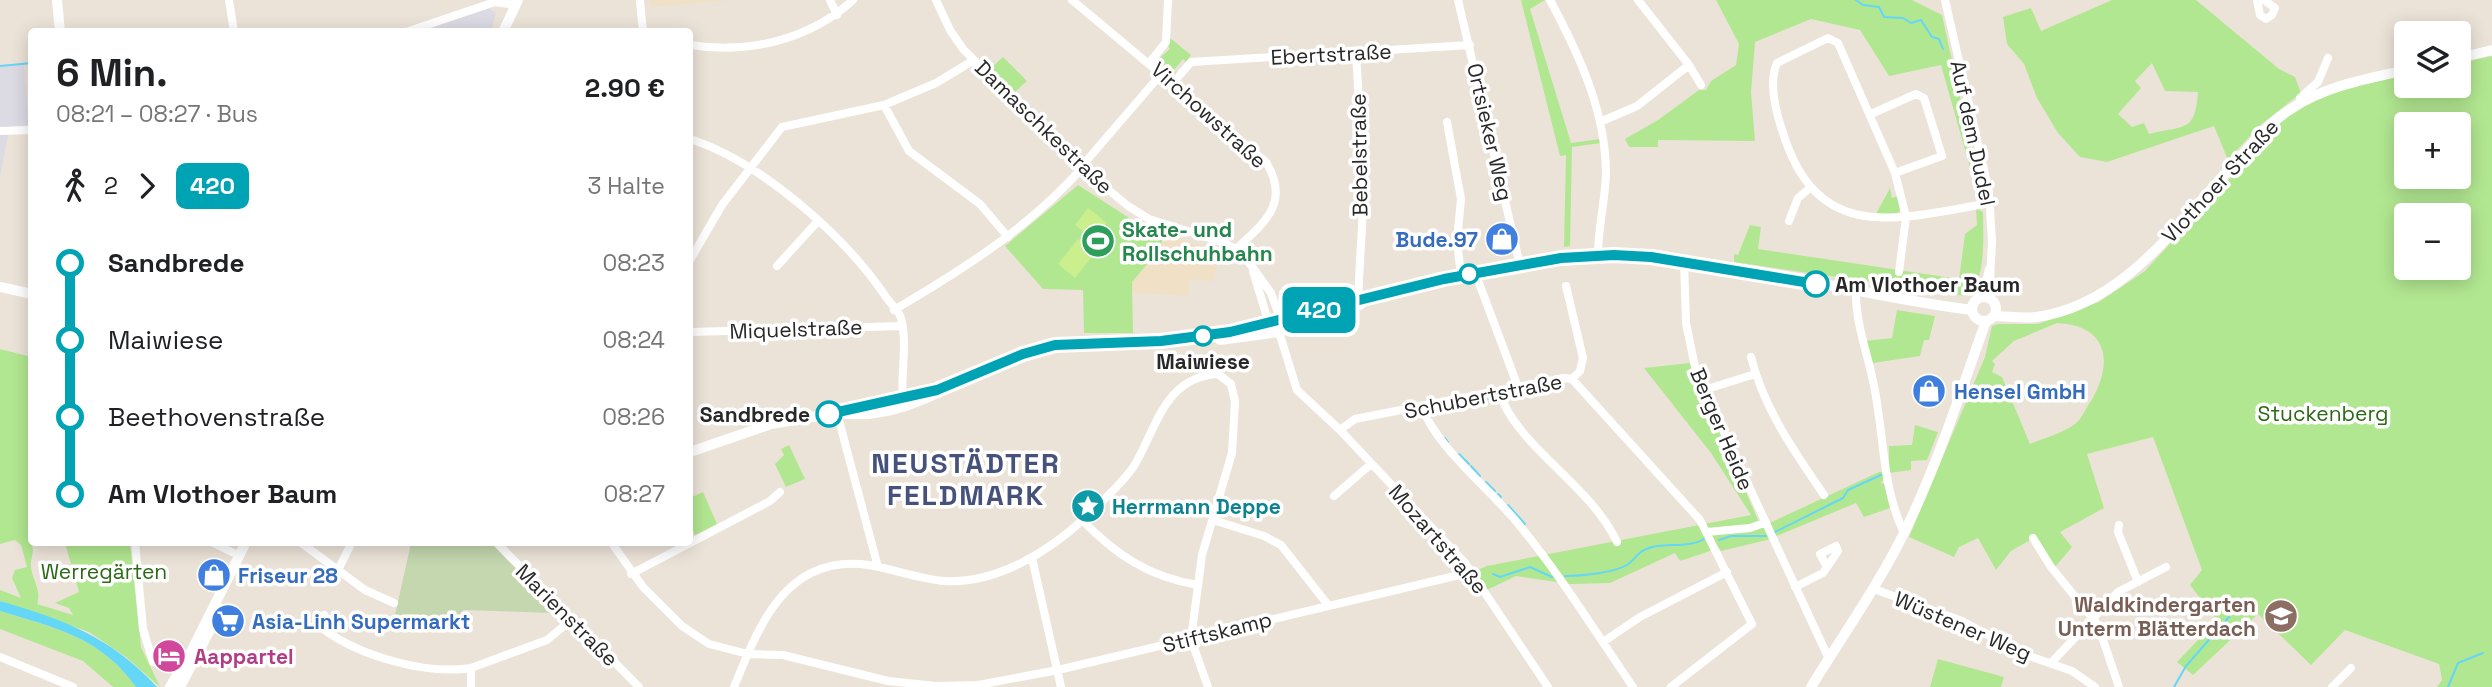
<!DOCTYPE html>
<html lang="de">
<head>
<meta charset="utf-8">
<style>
  :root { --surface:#fff; --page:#f2f2f2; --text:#202124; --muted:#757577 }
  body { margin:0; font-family:"Space Grotesk",sans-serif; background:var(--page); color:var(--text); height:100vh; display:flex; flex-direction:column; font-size:26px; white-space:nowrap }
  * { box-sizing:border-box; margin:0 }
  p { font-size:23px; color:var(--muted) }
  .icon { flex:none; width:38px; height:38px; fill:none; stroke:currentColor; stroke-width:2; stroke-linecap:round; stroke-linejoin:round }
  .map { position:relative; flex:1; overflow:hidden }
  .panel { position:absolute; left:28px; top:28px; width:665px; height:518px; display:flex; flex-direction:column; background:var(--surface); border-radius:7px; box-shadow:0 4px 18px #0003 }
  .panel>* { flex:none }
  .badge { padding:0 14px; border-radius:10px; font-size:24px; line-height:46px }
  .buttons { position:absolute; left:2394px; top:21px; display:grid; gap:14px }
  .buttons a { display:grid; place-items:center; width:77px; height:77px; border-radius:7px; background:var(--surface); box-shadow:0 4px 18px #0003; font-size:35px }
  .map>.badge { position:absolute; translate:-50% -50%; box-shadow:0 0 0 4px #fff }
  .legs { display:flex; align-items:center; gap:10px; height:77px; padding:0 28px; font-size:23px }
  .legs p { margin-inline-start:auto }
  .overview { display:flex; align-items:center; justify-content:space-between; height:119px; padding:0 28px }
  h1 { font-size:38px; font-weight:800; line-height:52px }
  ul { padding:0 28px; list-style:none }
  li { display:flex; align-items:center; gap:24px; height:77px; font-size:26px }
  li i { display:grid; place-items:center; width:10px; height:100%; margin:0 9px; background:currentColor }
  li i::after { content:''; width:18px; height:18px; margin:-9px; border:5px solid; border-radius:50%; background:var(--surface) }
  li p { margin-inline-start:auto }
  li:first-child i { background:linear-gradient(#0000 50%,currentColor 0) }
  li:last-child i { background:linear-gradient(currentColor 50%,#0000 0) }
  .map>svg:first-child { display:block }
</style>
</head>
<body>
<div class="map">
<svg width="2492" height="687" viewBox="0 0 2492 687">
  <rect width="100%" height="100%" fill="#ece3d8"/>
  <path fill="#dcdae3" d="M488,8L496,13L491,31L420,32Z
    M24,64L29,125L10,126L0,176V65Z"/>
  <path fill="#efe0c6" d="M650,0H730L651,7Z
    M1164,236L1220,250L1214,281L1189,279V296L1132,293V282L1158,251Z"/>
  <path fill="#b2e791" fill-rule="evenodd" d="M1521,0H1545L1530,9L1571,143L1601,139V143L1572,147L1570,246L1564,247L1566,155L1560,156Z
    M1716,0H1912L1942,15L1982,197L1976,200V189L1941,65L1889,76L1860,30L1811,19L1755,42L1751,92L1755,141L1658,140V147H1629L1625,139L1658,120L1699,90H1706L1711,81L1736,65L1739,44Z
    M2112,0H2196L2279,69L2295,77L2301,93L2259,126L2228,160L2214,126L2107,162L2080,157L2058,133L2037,98L2024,64L2007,44L2003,17L2031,8L2041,31ZM2152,63L2165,91L2198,92C2195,133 2185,125 2149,134L2144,123L2132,127L2118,114L2141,88L2135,81Z
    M1170,38L1191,55L1186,62L1183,59L1174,70L1176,73L1172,75L1159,66L1157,60L1170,49L1168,46Z
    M2492,56V687H2437L2442,680L2439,664L2345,630L2311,665L2258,614L2193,675L2177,662L2217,620L2190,585L2202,570L2153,437L2087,454L2104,508L2060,532L2072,547L2055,567L2036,537L2011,551L1996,570L1978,538L1959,547L1954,557L1909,537L1985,357L1992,326L1999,324H2038L2099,302L2145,271L2285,118L2306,105L2345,88L2406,75V86H2459V63ZM2406,124H2459V177H2406ZM2406,215H2459V268H2406ZM2057,323C2108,325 2114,363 2091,401C2086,407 2082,419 2075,424C2063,433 2044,438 2030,444L2002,377L1992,372L1995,364L1992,361L2014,341Z
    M1003,57L1027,81L1015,92L991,68Z
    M1078,185L1137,223L1164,236L1158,251L1132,282L1133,333H1084L1083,290L1043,289L1005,246Z
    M1890,188L1892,198L1898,196L1901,210L1896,214H1876Z
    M1976,208L1983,212C1983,233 1987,285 1966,296L1734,262V254L1738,255L1750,225L1761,227L1758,249L1959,279L1965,234L1977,225Z
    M1897,310L1935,316L1929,340H1924L1920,356L1873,363L1865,341L1892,338Z
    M0,349L31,357L29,540C37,549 30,556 31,567C32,579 42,591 37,604L73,615L69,608L55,603L79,592L65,543H130L141,647L160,687L126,657L89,632L0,601V590L21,598L12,578L15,570L27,567L21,545L15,540L0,544Z
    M1690,363L1761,527L1879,472H1884L1885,477L1881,483L1888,486L1893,507L1864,517L1856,503L1767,540L1721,551L1719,548L1680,561L1675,553L1610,583L1570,584L1516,576L1487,590L1475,571L1487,566L1751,515L1711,453L1644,368Z
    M1915,425L1938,432L1927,460L1911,461V470L1889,473V446L1912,445Z
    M789,445L805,479L786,487L775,464L784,455L781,449Z
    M703,492L717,524L695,535L690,522V498Z
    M0,611C56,629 99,636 136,687H113L83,661L0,629Z
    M1938,659L2004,677L2001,687H1930Z"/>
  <path fill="#c4d7af" d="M402,543H491L554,609L551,613L463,610L462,619L395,615L410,548V545Z"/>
  <path fill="#caef8c" d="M1088,208L1107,223L1094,240L1075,225Z
    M1078,239L1095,253L1075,278L1058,264Z"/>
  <path fill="#64d6f6" d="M0,601C64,620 110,636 157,687H136C99,636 57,629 0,611Z"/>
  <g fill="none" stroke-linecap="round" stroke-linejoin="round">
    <path stroke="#64d6f6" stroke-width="2" d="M1856,0L1863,5L1879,7L1884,17L1903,18L1911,23L1921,20L1932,37L1939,39L1943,49
      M0,66L32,63
      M1479,400L1490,399
      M1469,403L1475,401
      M1438,408L1462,404
      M1431,418V412L1435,409
      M1445,438L1448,442
      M1459,454L1469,464
      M1471,466L1480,476
      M1486,482L1495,491
      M1498,494L1501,497
      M1508,505L1525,524
      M1773,533L1843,498L1848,490L1881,475
      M1719,540L1731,536H1766
      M1493,574L1500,577L1530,567L1552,577
      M1565,576C1580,576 1613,573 1627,565C1637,558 1637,551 1652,547C1669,543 1689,548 1704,539
      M2174,687L2186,666L2229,617
      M2448,687L2458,663L2483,653"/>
    <path stroke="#fff" stroke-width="8" d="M229,0L234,32
      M830,0L837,15
      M936,0L950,30L963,49L1082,168L1128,206L1149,219L1222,242L1236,249L1251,265L1271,293L1281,321L1279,332L1297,390L1340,430L1465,563L1548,687
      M1072,0L1266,162C1291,203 1264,223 1236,249
      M1458,0L1520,265
      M1550,0C1579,54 1606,112 1606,174C1605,202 1598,228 1598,255
      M1945,0L1989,192L1992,242L1989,299
      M2257,0L2260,15L2266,19L2272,15L2275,8L2264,0
      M640,1L643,32
      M406,32L495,2L515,5
      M690,45C749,54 809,40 853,0
      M1356,52L1364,189L1358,299
      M1150,62L1166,42L1168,0
      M1689,65L1701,85
      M1173,83L1191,62L1470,45
      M2300,104V98L2318,82L2328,58
      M884,105L909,151L980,204L1008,237
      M1871,114L1916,94L1924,98L1942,156L1895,173
      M1447,122L1461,199L1457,241L1461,276
      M1600,122L1637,106L1689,65L1638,0
      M0,131L32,130
      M690,139C761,162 844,235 886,297C890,303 899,311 901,318C908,344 900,377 903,403
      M1088,159L1162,73
      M1789,221L1798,198L1811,187
      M690,260L722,205L782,127L884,105L936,83L974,60
      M1684,262L1686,323L1696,372L1829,659
      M777,266L818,221
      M1253,271L1269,324L1273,327
      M1899,272L1906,217L1895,173L1838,43L1828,38L1777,63C1768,83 1777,116 1784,136C1820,246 1901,218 1990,203
      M1479,283L1518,387
      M1856,290C1855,324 1868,353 1874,386C1884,434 1882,488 1904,533
      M1982,298L1989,269
      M894,310C962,270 1029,228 1082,168
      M690,332L902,326
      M1751,357C1764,409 1794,451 1824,495
      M1572,379L1700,520L1752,624L1671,687
      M1704,390L1755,374
      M1499,392C1517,447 1590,484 1617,542
      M1422,407C1438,450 1491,489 1520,526C1561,576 1596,633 1633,687
      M837,413L878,567
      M1340,430L1355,419L1564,378L1572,379L1580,371L1583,358L1566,286
      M1334,496L1371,464
      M1082,520C1116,555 1149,577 1198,585
      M1213,520L1264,536L1281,545L1328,605
      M2119,525L2118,532L2138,582
      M1707,532L1750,528L1764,523
      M2033,538L2051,567L2098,625L2119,687
      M135,542L143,629L153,662
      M211,542L240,556
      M300,542L365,590L394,603
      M496,542L639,687
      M611,542L643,587L682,626L709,644L748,654L783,655L888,681L936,686L978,685L1058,670L1472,572
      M1032,558L1061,687
      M338,570L352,542
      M631,574L770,501L780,492
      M1795,587L1823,573L1838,551L1836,546L1820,554L1827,567
      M1874,589L1962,621L2026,655L2072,671L2095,687
      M324,615L323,629C360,656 425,675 471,668
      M1603,642L1640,617L1727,572
      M0,657L73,687
      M2052,662L2118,592L2166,567
      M471,687V668L547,640L571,620
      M734,687C758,629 783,558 861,564C889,567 917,579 945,581C997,584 1050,551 1087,516C1103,500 1121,485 1134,466C1157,428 1164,377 1218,374L1231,384L1235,401L1232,453L1202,555L1191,639L1208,687
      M2332,687L2351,668"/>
    <path stroke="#fff" stroke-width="10" d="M57,0L60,32
      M503,32L518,0
      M2459,58L2492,50
      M0,287L32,294
      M1972 309a12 12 0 1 1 24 0a12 12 0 1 1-24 0Z
      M1994,316C2007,316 2022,319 2036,317C2122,306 2179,223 2234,164C2251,145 2268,123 2291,109C2325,86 2367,79 2406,70
      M1220,340L1279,332L1360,305
      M864,407L914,397
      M837,413C913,424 971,366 1040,349C1102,333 1168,344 1232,332C1274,324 1314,310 1356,299C1417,283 1481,269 1544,261C1685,241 1832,293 1972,310
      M690,452L771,424L842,412
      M170,687L192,650L246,542
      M180,687L221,609
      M1811,687C1843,635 1878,586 1905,531C1938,463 1961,391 1986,321"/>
  </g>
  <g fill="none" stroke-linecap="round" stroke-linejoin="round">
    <g stroke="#fff" stroke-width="16">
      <path id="line-1" d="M829,414L937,390L1023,354L1055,345L1161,341L1230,332L1444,279L1561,258L1614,255L1651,257L1816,284"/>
    </g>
    <use href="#line-1" stroke="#00a3b4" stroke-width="10"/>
  </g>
  <defs>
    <g id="shop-disc" transform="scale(1.75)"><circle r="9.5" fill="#3f7fe0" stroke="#fff"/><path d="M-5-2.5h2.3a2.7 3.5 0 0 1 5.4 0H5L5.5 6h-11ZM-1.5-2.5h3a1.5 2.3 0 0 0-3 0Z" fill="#fff"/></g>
    <g id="stadium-disc" transform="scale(1.75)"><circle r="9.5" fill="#2e9e5b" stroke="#fff"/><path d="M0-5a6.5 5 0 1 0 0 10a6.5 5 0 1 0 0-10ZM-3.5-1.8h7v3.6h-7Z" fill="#fff"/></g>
    <g id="sight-disc" transform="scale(1.75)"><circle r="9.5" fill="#0f9aa8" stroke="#fff"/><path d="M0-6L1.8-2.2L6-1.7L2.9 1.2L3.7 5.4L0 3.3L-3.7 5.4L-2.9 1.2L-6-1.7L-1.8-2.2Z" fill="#fff"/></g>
    <g id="school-disc" transform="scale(1.75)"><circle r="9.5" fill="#8d6e63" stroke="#fff"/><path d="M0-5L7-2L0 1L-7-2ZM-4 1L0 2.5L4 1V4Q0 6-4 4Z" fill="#fff"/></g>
    <g id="supermarket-disc" transform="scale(1.75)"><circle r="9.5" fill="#3f7fe0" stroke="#fff"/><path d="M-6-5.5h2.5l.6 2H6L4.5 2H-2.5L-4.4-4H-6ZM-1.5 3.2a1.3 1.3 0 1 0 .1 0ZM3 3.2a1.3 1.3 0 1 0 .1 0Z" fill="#fff"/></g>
    <g id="hotel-disc" transform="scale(1.75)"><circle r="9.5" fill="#d1479c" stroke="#fff"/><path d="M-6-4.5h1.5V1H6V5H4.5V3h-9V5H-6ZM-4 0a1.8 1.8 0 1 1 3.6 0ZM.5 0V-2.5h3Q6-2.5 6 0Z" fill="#fff"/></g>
  </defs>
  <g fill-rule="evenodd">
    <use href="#shop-disc" x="1502" y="239"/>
    <use href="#stadium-disc" x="1098" y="241"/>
    <use href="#shop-disc" x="1929" y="391"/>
    <use href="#sight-disc" x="1088" y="506"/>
    <use href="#shop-disc" x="214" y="575"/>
    <use href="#school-disc" x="2281" y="616"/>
    <use href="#supermarket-disc" x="228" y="621"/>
    <use href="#hotel-disc" x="169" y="656"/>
  </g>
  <g fill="#fff" stroke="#00a3b4" stroke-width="3.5">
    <circle cx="1469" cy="274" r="9"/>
    <circle cx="1816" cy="284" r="12"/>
    <circle cx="1203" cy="336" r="9"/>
    <circle cx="829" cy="414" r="12"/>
  </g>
  <g text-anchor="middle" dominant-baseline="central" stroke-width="7" stroke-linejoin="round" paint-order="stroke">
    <g font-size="21" fill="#282828" stroke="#fff">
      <text transform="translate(1331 54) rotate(-3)">Ebertstraße</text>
      <text transform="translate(1209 115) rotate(42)">Virchowstraße</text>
      <text transform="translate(1044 127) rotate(44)">Damaschkestraße</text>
      <text transform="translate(1490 132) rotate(77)">Ortsieker Weg</text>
      <text transform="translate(1973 133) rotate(78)">Auf dem Dudel</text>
      <text transform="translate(1359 155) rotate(-91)">Bebelstraße</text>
      <text transform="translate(2220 181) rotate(-47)">Vlothoer Straße</text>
      <text transform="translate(796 329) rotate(-2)">Miquelstraße</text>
      <text transform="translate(1483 396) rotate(-11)">Schubertstraße</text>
      <text transform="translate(1722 429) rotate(67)">Berger Heide</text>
      <text transform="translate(1438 539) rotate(49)">Mozartstraße</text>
      <text transform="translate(567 615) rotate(45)">Marienstraße</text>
      <text transform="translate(1963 626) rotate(23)">Wüstener Weg</text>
      <text transform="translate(1217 632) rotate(-14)">Stiftskamp</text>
    </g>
    <g font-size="21" font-weight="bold" fill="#27864d" stroke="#fff" text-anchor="start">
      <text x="1122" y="229">Skate- und<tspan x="1122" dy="24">Rollschuhbahn</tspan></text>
    </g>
    <g font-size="21" font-weight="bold" fill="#366cbe" stroke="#fff" text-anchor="start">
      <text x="1478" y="239" text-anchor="end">Bude.97</text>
      <text x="1954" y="391">Hensel GmbH</text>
      <text x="238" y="575">Friseur 28</text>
      <text x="252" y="621">Asia-Linh Supermarkt</text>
    </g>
    <g font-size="21" font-weight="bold" fill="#282828" stroke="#fff" text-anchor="start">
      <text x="1835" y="284">Am Vlothoer Baum</text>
      <text x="1203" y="361" text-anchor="middle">Maiwiese</text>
      <text x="810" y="414" text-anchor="end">Sandbrede</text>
    </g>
    <g font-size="21" fill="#2a6915" stroke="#fff">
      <text x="2323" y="413">Stuckenberg</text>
      <text x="104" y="571">Werregärten</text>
    </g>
    <g font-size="21" font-weight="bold" fill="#0d838f" stroke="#fff" text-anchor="start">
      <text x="1112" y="506">Herrmann Deppe</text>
    </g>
    <g font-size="21" font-weight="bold" fill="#785e54" stroke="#fff" text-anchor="end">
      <text x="2256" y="604">Waldkindergarten<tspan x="2256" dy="24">Unterm Blätterdach</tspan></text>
    </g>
    <g font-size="21" font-weight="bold" fill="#b23c85" stroke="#fff" text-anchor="start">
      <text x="194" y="656">Aappartel</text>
    </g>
    <g font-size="28" font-weight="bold" letter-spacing="2" fill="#46527b" stroke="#fff">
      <text x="966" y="463">NEUSTÄDTER<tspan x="966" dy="32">FELDMARK</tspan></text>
    </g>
  </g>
</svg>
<div class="buttons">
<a><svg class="icon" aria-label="layers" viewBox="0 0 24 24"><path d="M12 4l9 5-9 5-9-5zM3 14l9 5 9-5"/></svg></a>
<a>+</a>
<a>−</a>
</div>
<b class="badge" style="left:1319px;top:310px;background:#00a3b4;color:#fff">420</b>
<section class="panel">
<div class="overview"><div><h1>6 Min.</h1><p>08:21 – 08:27 · Bus</p></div><b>2.90 €</b></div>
<div class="legs"><svg class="icon" aria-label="walk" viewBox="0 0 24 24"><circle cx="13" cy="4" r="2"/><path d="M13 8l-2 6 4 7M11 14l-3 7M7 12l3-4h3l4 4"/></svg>2<svg class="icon" aria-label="forward" viewBox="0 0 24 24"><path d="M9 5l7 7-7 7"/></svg><b class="badge" style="background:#00a3b4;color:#fff">420</b><p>3 Halte</p></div>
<ul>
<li><i style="color:#00a3b4"></i><b>Sandbrede</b><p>08:23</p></li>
<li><i style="color:#00a3b4"></i><span>Maiwiese</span><p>08:24</p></li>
<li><i style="color:#00a3b4"></i><span>Beethovenstraße</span><p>08:26</p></li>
<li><i style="color:#00a3b4"></i><b>Am Vlothoer Baum</b><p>08:27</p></li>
</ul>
</section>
</div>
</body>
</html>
